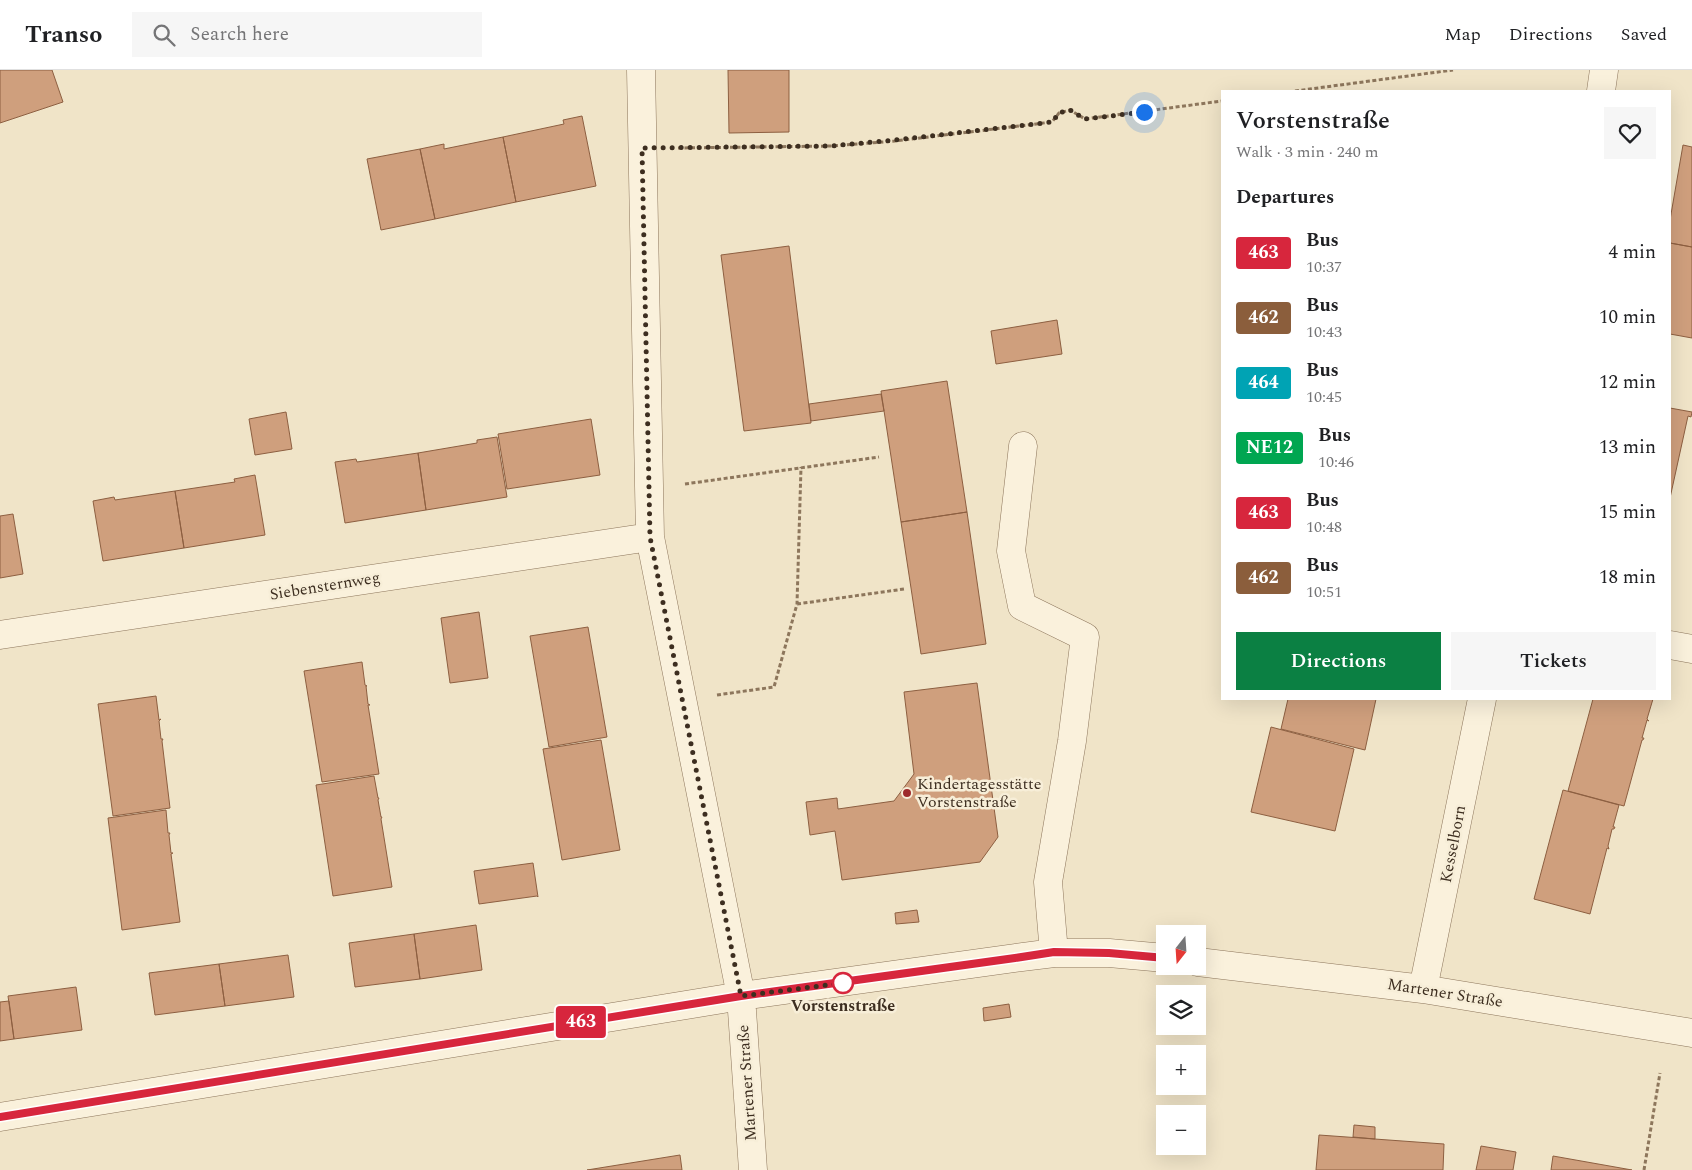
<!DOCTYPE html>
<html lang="en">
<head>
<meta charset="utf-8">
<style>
  :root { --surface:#fff; --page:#f6f6f6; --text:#202124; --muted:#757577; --line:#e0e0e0; --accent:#0b8043 }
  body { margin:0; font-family:Spectral,serif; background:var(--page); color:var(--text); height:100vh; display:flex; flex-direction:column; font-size:19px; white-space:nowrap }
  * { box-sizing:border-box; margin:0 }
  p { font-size:16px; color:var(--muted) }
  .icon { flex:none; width:28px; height:28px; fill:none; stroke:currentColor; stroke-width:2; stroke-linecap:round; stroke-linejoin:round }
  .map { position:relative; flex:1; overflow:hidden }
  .panel { position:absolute; left:1221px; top:20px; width:450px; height:610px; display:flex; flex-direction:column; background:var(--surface); border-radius:0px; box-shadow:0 5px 20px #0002 }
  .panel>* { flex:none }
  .badge { padding:0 10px; border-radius:4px; font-size:18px; line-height:32px }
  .needle { width:32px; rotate:197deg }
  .fabs { position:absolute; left:1156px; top:855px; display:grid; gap:10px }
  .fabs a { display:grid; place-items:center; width:50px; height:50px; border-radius:0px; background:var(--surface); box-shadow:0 5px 20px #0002; font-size:25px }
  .you { position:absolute; width:25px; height:25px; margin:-12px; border:4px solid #fff; border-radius:50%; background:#1a73e8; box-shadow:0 0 0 8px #1a73e833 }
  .map>.badge { position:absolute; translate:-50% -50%; box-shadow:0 0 0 2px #fff }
  h2 { padding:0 15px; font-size:19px; line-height:45px }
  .round { display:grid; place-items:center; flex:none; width:52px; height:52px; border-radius:0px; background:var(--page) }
  .summary { display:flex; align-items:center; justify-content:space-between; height:85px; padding:0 15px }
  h1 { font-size:24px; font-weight:600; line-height:38px }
  .cta { display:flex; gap:10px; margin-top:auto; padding:10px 15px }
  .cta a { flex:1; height:58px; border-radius:0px; background:var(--accent); color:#fff; font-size:20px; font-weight:600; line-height:58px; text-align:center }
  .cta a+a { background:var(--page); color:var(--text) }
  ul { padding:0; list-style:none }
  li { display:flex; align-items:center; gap:15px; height:65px; padding:0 15px }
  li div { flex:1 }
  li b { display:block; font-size:19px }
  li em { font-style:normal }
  li .badge { min-width:55px; font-weight:700; text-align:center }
  header { display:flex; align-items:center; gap:30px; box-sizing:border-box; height:70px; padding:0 25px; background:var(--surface); border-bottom:1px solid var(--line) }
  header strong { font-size:24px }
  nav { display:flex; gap:28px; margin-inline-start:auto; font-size:18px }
  .search { width:350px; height:45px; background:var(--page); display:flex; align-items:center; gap:12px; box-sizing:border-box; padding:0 18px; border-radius:0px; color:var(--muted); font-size:19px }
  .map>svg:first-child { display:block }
</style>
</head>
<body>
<header>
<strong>Transo</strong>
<div class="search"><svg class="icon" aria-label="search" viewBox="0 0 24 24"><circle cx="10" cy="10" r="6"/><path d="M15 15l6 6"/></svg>Search here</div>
<nav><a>Map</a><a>Directions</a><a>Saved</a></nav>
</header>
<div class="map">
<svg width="1692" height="1100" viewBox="0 0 1692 1100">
  <rect width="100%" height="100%" fill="#f0e4c8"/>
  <path fill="#cf9f7d" stroke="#8d5f41" d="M0,0H52L63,32L0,53Z
    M728,0H789V62L729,63Z
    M582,46L596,116L516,132L503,67L564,54L563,50Z
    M503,67L516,132L435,149L420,79L444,74V79Z
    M1683,75L1692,77V177L1670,173V150Z
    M420,79L435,149L381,160L367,89Z
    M1670,173L1692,177V268L1670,264Z
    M789,176L811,353L744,361L721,185Z
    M1057,250L1062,284L996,294L991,261Z
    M947,311L967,442L901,452L881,321Z
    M881,324L884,341L811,351L809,334Z
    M1670,338L1692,342L1691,347L1688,346L1670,428Z
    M286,342L292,379L255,385L249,349Z
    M591,349L600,405L507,419L498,364Z
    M497,367L507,427L426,440L418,383L477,373V370Z
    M418,383L426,440L345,453L335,392L356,389L357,392Z
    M255,405L265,465L184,478L175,421L235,412L234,409Z
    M175,421L184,478L103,491L93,431L114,427L115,430Z
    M967,442L986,574L921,584L901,452Z
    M13,444L23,504L0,508V446Z
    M479,542L488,608L450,613L441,548Z
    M588,557L607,667L549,677L530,566Z
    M362,592L365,615L367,616H366L368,634L370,635H368L379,704L322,712L304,601Z
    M977,613L998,767L980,792L842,810L835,761L810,765L806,732L837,728L838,739L894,731L914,704L904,622Z
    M156,626L159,650L161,649L159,651L161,669H163L162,671L170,738L113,746L98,634Z
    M1288,629H1376L1365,680L1281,659Z
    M1593,629H1653L1647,649L1649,651L1647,650L1642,668H1644L1643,670H1642L1624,736L1568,721Z
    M1271,657L1354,679L1335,761L1251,742Z
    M601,670L620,780L562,790L543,679Z
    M374,706L378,728H379L378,730L381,747H382L381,749L392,817L333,826L316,715Z
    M1563,720L1619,735L1613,757H1615L1614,759H1612L1608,776L1609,779L1607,778L1590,844L1534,829Z
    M166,740L168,763H170L169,765L171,783H173L171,784L180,852L122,860L108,748Z
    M533,793L538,827L537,826L479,834L474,801Z
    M917,840L919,852L896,854L895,843Z
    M476,855L482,900L420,909L414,864Z
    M414,864L420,909L355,917L349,873Z
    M288,885L294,927L225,936L219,894Z
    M219,894L225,936L155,945L149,903Z
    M76,917L82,960L14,969L8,926Z
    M9,931L14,969L0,971V932Z
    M1009,934L1011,947L984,951L983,938Z
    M1354,1055L1375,1057V1069L1353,1067Z
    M1319,1065L1444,1074L1443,1100H1316Z
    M1481,1076L1516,1082L1513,1100H1476Z
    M680,1085L682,1100H587Z
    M1553,1086L1632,1100H1551Z"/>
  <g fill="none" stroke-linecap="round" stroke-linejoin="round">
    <g stroke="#8d765c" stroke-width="29">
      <path id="minor" d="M641,0L650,467L741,926L753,1100
        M1601,21L1604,0
        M1023,376L1011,481L1022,536L1085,567L1072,671L1048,812L1054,883
        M0,565L650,467
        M1670,575L1692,579
        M1198,892L1423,919L1692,963
        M1423,919L1482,629
        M0,1047L741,926L1015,888L1054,883H1109L1165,888"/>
    </g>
    <path stroke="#8d765c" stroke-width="3" stroke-dasharray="4 2.5" stroke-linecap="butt" d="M1295,21L1453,0
      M678,78L831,76L895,71L1052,52L1059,43L1070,40L1085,49L1222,31
      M685,414L879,387
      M797,534L904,519
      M717,625L774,617L797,534L801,397
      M1644,1100L1660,1003"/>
    <use href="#minor" stroke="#faf1dc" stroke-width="28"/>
  </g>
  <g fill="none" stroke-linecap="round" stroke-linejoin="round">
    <g stroke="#fff" stroke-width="11">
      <path id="line" d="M0,1047L741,926L1015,888L1054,882L1109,883L1165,888"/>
    </g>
    <use href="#line" stroke="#d7263d" stroke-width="8"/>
    <path stroke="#3d2e20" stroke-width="5" stroke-dasharray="0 9" d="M843,913L741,926L650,467L642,78L831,76L895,70L1052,52L1059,43L1070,40L1085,49L1144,42"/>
  </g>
  <circle fill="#9e2a2b" stroke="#f7eed8" stroke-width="2" cx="907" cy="723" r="5"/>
  <circle fill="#fff" stroke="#d7263d" stroke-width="2.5" cx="843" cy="913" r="10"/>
  <g text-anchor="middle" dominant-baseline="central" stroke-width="5" stroke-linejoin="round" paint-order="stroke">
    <g font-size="16" fill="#3d2e20" stroke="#f7eed8">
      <text transform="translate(325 516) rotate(-9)">Siebensternweg</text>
      <text transform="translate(1453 774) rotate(-79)">Kesselborn</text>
      <text transform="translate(1445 923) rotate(9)">Martener Straße</text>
      <text transform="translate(747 1013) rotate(-94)">Martener Straße</text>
    </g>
    <g font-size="16" fill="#3d2e20" stroke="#f7eed8" text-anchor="start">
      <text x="917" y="714">Kindertagesstätte<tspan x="917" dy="18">Vorstenstraße</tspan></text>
    </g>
    <g font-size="16" font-weight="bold" fill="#3d2e20" stroke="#f7eed8">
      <text x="843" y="936">Vorstenstraße</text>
    </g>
  </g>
</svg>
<div class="fabs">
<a><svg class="needle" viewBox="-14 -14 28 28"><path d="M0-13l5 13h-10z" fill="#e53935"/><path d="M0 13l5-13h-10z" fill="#757577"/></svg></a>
<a><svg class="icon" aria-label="layers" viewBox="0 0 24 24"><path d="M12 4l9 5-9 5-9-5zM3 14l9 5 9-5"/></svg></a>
<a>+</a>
<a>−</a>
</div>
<div class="you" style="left:1144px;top:42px"></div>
<b class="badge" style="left:581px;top:952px;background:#d7263d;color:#fff">463</b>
<section class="panel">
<div class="summary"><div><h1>Vorstenstraße</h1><p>Walk · 3 min · 240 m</p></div><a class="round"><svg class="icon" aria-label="heart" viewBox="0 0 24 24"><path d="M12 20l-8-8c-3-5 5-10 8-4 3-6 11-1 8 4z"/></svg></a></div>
<h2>Departures</h2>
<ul>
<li><span class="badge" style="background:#d7263d;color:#fff">463</span><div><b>Bus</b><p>10:37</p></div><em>4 min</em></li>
<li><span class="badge" style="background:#8b5e3c;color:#fff">462</span><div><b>Bus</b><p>10:43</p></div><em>10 min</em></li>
<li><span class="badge" style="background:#00a3b4;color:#fff">464</span><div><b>Bus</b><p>10:45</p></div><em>12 min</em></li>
<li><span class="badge" style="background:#00a651;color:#fff">NE12</span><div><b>Bus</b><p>10:46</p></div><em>13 min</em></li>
<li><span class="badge" style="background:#d7263d;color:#fff">463</span><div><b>Bus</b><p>10:48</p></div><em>15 min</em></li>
<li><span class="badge" style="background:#8b5e3c;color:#fff">462</span><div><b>Bus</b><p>10:51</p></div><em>18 min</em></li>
</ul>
<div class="cta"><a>Directions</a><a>Tickets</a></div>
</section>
</div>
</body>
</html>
